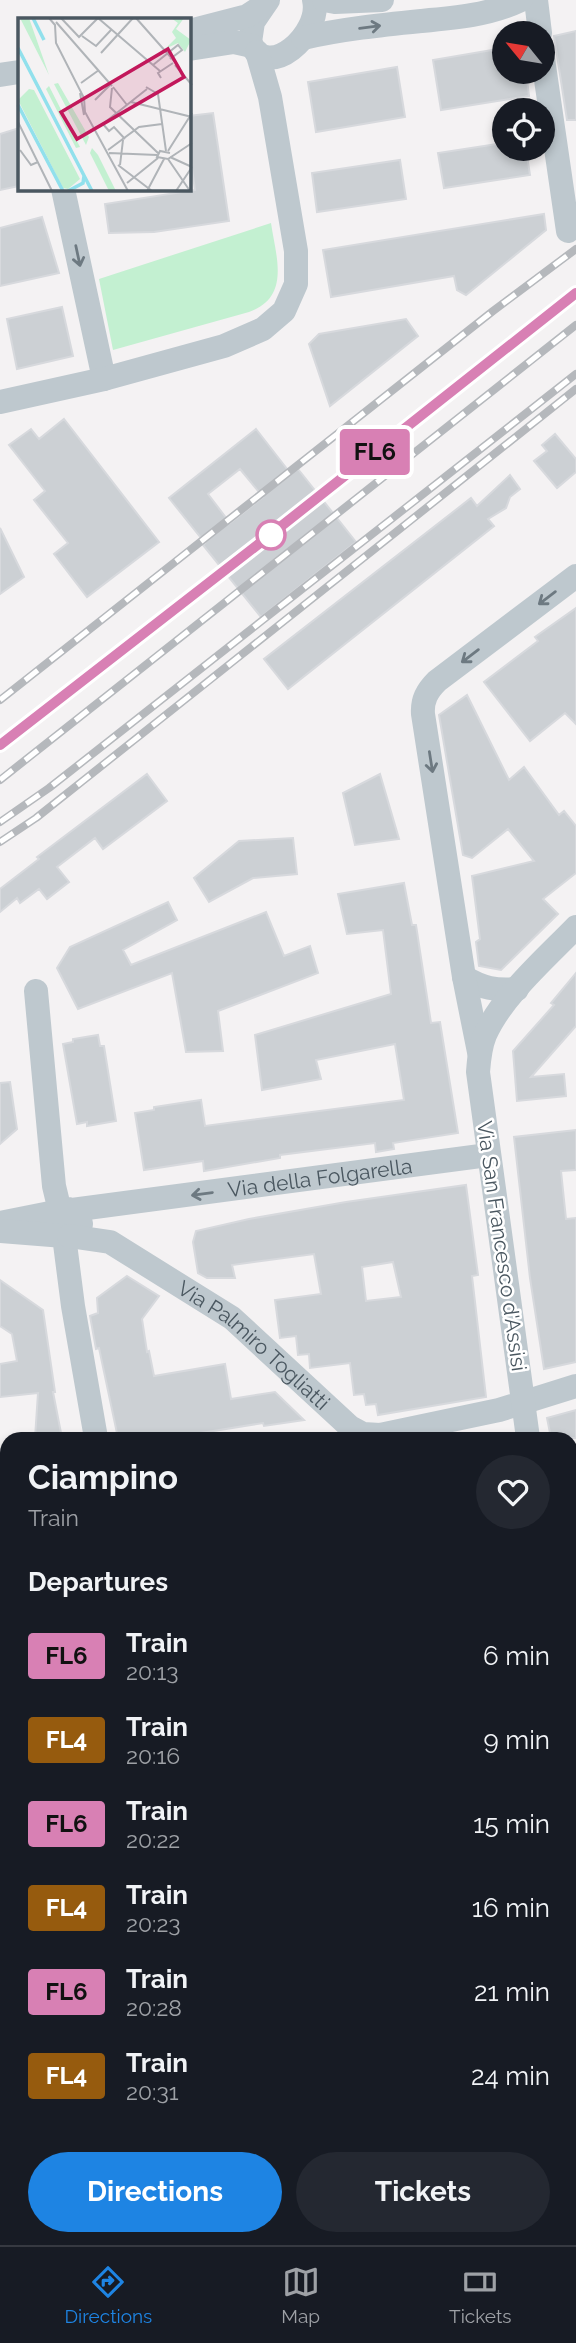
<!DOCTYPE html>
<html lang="en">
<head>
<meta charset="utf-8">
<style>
  :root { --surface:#171b24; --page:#242831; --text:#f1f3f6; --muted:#9ea1a6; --line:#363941; --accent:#1e84e3 }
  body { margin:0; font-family:Raleway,sans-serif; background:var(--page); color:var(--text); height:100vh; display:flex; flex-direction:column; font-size:26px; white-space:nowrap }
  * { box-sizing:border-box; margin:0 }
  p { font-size:23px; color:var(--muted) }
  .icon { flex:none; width:38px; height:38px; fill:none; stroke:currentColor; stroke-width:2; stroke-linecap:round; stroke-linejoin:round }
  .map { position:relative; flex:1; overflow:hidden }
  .sheet { position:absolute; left:0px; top:1432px; width:578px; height:814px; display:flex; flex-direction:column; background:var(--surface); border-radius:21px 21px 0 0; box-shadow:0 4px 10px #0003 }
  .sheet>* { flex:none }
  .badge { padding:0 14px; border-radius:5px; font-size:24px; line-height:46px }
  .needle { width:46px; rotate:300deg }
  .fabs { position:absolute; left:492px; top:21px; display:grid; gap:14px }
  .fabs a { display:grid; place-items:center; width:63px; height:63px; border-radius:50%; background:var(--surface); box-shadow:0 4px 10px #0003; font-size:35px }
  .map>.badge { position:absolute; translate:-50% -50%; box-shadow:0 0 0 4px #fff }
  h2 { padding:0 28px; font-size:26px; line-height:63px }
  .round { display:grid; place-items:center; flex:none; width:74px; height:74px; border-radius:37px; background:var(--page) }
  .headline { display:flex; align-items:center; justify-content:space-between; height:119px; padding:0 28px }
  h1 { font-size:33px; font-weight:700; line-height:52px }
  .cta { display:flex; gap:14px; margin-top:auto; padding:14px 28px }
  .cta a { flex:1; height:80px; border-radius:42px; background:var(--accent); color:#fff; font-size:28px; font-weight:700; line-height:80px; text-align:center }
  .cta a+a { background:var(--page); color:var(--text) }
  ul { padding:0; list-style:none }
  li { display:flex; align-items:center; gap:21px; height:84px; padding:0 28px }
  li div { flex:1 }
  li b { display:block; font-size:26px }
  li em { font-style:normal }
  li .badge { min-width:77px; font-weight:700; text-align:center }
  .tabs { display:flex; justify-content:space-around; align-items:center; height:98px; border-top:2px solid var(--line); background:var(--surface); font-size:19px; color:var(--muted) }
  .tabs a { display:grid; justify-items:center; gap:4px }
  .tabs .current { color:var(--accent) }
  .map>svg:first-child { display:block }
</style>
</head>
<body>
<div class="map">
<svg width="576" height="2245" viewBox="0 0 576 2245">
  <rect width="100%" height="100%" fill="#f4f2f3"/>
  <path fill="#c3f0d1" d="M271,223C276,257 291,297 249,312L113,350L99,279Z
    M0,2034H7V2121L0,2120Z
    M571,2038H576V2143H571Z
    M0,2226H7V2238H217L338,2245H0Z"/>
  <path fill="#ccd0d4" stroke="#d7d9dd" stroke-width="2" fill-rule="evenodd" d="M576,31V120H567L554,36Z
    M504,48V72H526L529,96L441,110L433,60Z
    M397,67L405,117L316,132L308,82Z
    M213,113L229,221L154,232L109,233L105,204L195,190L189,148V116Z
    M19,128V186L0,190V134Z
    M504,143V149H526L530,175L444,188L438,153Z
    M400,160L406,199L317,212L312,173Z
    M544,214L546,230L466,295L457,290L454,276L331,297L323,250Z
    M42,217L59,273L0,286V228Z
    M62,307L73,356L17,369L7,319Z
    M406,319L418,336L330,406L309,344L319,334Z
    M64,419L159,542L87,597L54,554L68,543L34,500L45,491L9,445L31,429L39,439Z
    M256,429L291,474L298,469L356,542L261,617L203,545L205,543L169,498ZM240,469L263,497L230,523L208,494Z
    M555,434L576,459V472L557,488L534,461L547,451L542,445Z
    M510,475L520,489L510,497L506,508L488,519L494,526L288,689L264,659L471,498L477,506Z
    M0,528L24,577L0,594Z
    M576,608V724L565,713L530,741L484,682L538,641L535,637Z
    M467,695L509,780L524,767L559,815L564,811L576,826V873L543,899L558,914L501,970L479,966L476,942L480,939L472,876L534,861L508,829L472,858L463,855L439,715Z
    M147,774L167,801L103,849L95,838L57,867L69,882L47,899L39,889L20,903L17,898L0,912V889L39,859L37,857Z
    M380,774L399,839L355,845L343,793Z
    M293,838L297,874L253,878L209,902L194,878L239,841Z
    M404,883L412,925H416L431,1023L440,1022L458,1133L393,1143L394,1149L376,1152L375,1143L280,1155V1158L204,1171L203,1161L144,1170L135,1113L154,1110V1107L201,1100L205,1126L404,1100L395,1044L316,1060L321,1079L262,1090L255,1035L391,994L383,930L347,934L338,894Z
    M168,902L177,920L123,950L131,965L266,912L284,956L310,946L318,973L218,1011L223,1051L186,1052L172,973L78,1009L57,968L70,947Z
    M576,973V1026L531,1077L564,1074L566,1096L517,1101L513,1051L554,1005L551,1003Z
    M98,1035L100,1046H104L116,1121L87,1126V1122L77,1124L63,1044L73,1042V1039Z
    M10,1082L17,1129L0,1144V1083Z
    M576,1130V1170L561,1171L566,1219L576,1218V1362L544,1369L530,1278L514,1137Z
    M466,1185L478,1275L472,1276L486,1397L378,1415L376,1404L366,1405L364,1394L354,1395L350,1363L310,1368L309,1354L298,1355L296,1336L280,1338L275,1300L321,1294L314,1254L232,1265L235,1278H207L198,1273L193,1242L196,1231L249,1219L346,1202ZM393,1262L401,1297L366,1301L362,1267Z
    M127,1276L159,1296L142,1319L147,1352L149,1351L154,1376L225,1364L231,1399L275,1392L304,1420L264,1426L263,1423L170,1438H118L99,1348L96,1349L90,1316L98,1313L97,1298Z
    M0,1280L43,1310L55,1392H53L62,1438H35L38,1393L0,1397V1364L17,1361L12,1334L0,1326Z
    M576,1410V1438H551L547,1418Z"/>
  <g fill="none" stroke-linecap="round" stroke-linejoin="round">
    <g stroke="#bec8ce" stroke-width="24">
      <path d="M268,0L253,22L250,42C267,83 322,34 314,0"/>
      <path d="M324,0L335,2L382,0"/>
      <path d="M536,0L540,33"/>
      <path d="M189,31L247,16L261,7"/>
      <path d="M303,38C342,29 381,25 421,21C455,18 490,15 521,0"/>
      <path d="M189,49L234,42L252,46"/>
      <path d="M542,52L568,231"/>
      <path d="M0,75L19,72"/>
      <path d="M63,189L104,379"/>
      <path d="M0,402L104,379L224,346L263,329L284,311L296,284V251L270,97L257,52"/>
      <path d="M464,977C482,988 496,991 517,989"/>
      <path d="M479,1052L464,977L423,714C422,700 427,691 437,681L576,576"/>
      <path id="s1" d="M72,1210L488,1155"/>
      <path d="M0,1223L60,1211L68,1209L79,1215L81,1224L77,1232L64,1236L57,1231L54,1223L60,1211L54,1186L36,991"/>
      <path d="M1,1231L64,1236L73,1306L96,1438"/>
      <path id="s2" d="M69,1236L110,1242L232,1318L350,1427L363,1434L380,1435L499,1410L576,1386"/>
      <path d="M528,1438L478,1072C479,1059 480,1047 485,1035C502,996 547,957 576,927"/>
      <path d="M570,1663L576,1691"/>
    </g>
    <g stroke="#b5b8bc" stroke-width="8">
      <path id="rail" d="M0,700L493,311L576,249
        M0,745L576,293
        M0,780L576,325
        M0,822L49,788L576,374
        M0,842L36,818L576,389"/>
    </g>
    <use href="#rail" stroke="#fff" stroke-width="5" stroke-dasharray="16" stroke-linecap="butt"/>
  </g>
  <defs><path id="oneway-shaft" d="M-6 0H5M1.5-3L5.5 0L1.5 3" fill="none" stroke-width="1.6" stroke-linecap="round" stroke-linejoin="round" transform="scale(1.75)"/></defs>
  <g stroke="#6d7981">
    <use href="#oneway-shaft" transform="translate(370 27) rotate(-7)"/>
    <use href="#oneway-shaft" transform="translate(78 256) rotate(78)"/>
    <use href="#oneway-shaft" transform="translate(547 598) rotate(143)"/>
    <use href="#oneway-shaft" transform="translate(470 656) rotate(143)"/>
    <use href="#oneway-shaft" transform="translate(431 762) rotate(81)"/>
    <use href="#oneway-shaft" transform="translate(202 1194) rotate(172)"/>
  </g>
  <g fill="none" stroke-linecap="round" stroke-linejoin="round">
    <g stroke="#fff" stroke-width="16">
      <path id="line" d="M0,745L265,539L576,293"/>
    </g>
    <use href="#line" stroke="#d880b4" stroke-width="10"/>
  </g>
  <circle fill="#fff" stroke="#d880b4" stroke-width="3.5" cx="271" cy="535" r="14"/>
  <g text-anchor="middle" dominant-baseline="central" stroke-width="5" stroke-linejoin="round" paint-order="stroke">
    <g font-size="21" fill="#4a5760" stroke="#fff">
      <text stroke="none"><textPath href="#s1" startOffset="250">Via della Folgarella</textPath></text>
      <text transform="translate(502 1246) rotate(82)">Via San Francesco d'Assisi</text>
      <text stroke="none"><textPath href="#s2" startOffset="219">Via Palmiro Togliatti</textPath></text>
    </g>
  </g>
  <g transform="translate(18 18)">
    <rect width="173" height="173" fill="#f4f2f3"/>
    <path d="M2,0H11L31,57ZM153,0H166L158,11L173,22L167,34L160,25L147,31L158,20L154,14L160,5ZM40,65L71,119L68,127L36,66ZM31,68L62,129L58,130L28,71ZM11,71L16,72L62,161L50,171L45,170L0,82ZM74,130L80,137L98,173H91L72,135Z" fill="#c3f0d1"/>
    <path fill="none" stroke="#91e0ec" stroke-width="3.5" d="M15,0L26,22M0,30L74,173M0,87L45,173M50,173L65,165L66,158"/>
    <path fill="none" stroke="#b0b4b8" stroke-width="2" d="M31,0L37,7L38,25L66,80L67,94L110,173M43,0L61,19L80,0M80,0L142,53M118,0L157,44M38,4L94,68M64,18L78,28L93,12M83,35L115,0M135,47L160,27L164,32L152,41M157,47L174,67M143,60L140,55L155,45M63,65L81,52M95,69L109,87M128,69L140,76L148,133M94,70L92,89L140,135M62,75L66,97M77,82L92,67M113,84L174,99M0,104L34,173M85,106L91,113L96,109L107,121M81,109L129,71M2,132L13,147L20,144M90,132L121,109L144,106M150,133L174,95M91,135L139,137M152,135L142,133L139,139L150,141L174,125M152,139L174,149M150,141L172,173M100,147L134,173M102,147L105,122M109,165L140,140M129,173L146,141M158,173L174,149"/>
    <path fill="#c2185b" fill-opacity="0.15" stroke="#c2185b" stroke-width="3.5" d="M150,31L166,59L59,121L43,94Z"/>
    <rect width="173" height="173" fill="none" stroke="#4a5760" stroke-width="3.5"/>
  </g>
</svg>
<div class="fabs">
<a><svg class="needle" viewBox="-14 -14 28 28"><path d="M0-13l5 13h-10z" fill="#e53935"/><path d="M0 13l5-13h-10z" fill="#9ea1a6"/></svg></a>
<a><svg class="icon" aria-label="locate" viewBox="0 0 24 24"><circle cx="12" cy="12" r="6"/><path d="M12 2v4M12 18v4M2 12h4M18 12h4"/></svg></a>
</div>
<b class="badge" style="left:375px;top:452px;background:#d880b4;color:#111">FL6</b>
<section class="sheet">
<div class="headline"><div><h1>Ciampino</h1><p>Train</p></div><a class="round"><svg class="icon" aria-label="heart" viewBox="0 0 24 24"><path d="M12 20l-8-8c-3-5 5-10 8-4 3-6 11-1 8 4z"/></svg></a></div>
<h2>Departures</h2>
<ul>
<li><span class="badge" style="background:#d880b4;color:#111">FL6</span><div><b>Train</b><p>20:13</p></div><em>6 min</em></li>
<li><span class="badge" style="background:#965b0e;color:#fff">FL4</span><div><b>Train</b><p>20:16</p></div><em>9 min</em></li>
<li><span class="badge" style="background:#d880b4;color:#111">FL6</span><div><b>Train</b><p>20:22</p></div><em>15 min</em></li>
<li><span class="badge" style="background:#965b0e;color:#fff">FL4</span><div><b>Train</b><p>20:23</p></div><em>16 min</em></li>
<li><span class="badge" style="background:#d880b4;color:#111">FL6</span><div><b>Train</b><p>20:28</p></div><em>21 min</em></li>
<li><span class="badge" style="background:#965b0e;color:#fff">FL4</span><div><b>Train</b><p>20:31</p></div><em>24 min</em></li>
</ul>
<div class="cta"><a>Directions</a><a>Tickets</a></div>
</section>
</div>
<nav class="tabs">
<a class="current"><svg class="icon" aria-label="directions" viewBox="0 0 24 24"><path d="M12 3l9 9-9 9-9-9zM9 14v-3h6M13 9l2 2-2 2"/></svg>Directions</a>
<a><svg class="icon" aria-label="map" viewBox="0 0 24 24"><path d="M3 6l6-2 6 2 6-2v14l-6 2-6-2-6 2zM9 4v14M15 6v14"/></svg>Map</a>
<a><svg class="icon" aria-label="tickets" viewBox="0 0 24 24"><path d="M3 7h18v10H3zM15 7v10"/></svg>Tickets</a>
</nav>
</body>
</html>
